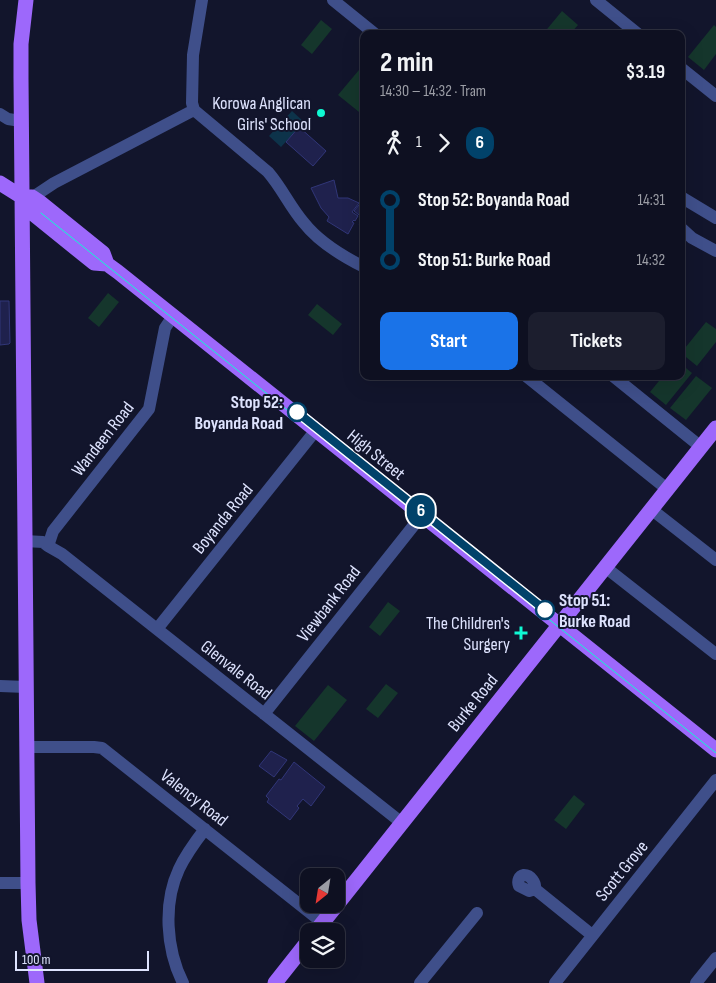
<!DOCTYPE html>
<html lang="en">
<head>
<meta charset="utf-8">
<style>
  :root { --surface:#0e1021; --page:#1c1e2e; --text:#f1f3f6; --muted:#9b9da5; --line:#2e303f; --accent:#1a73e8 }
  body { margin:0; font-family:"Sofia Sans Condensed",sans-serif; background:var(--page); color:var(--text); height:100vh; display:flex; flex-direction:column; font-size:19px; white-space:nowrap }
  * { box-sizing:border-box; margin:0 }
  p { font-size:16px; color:var(--muted) }
  .icon { flex:none; width:28px; height:28px; fill:none; stroke:currentColor; stroke-width:2; stroke-linecap:round; stroke-linejoin:round }
  .map { position:relative; flex:1; overflow:hidden }
  .panel { position:absolute; left:360px; top:30px; width:325px; height:350px; display:flex; flex-direction:column; background:var(--surface); border-radius:10px; box-shadow:0 5px 20px #0002,0 0 0 1px var(--line) }
  .panel>* { flex:none }
  .badge { padding:0 10px; border-radius:16px; font-size:18px; line-height:32px }
  .needle { width:32px; rotate:210deg }
  .tools { position:absolute; left:300px; top:868px; display:grid; gap:10px }
  .tools a { display:grid; place-items:center; width:45px; height:45px; border-radius:10px; background:var(--surface); box-shadow:0 5px 20px #0002,0 0 0 1px var(--line); font-size:25px }
  .scale { position:absolute; left:15px; bottom:12px; width:134px; box-sizing:border-box; padding-left:5px; border:2px solid #dee3fe; border-top:0; font-size:14px; line-height:18px; white-space:nowrap; color:#dee3fe; -webkit-text-stroke:4px #12152c; paint-order:stroke }
  .map>.badge { position:absolute; translate:-50% -50%; box-shadow:0 0 0 2px #fff }
  .legs { display:flex; align-items:center; gap:8px; height:55px; padding:0 20px; font-size:16px }
  .legs p { margin-inline-start:auto }
  .summary { display:flex; align-items:center; justify-content:space-between; height:85px; padding:0 20px }
  h1 { font-size:28px; font-weight:700; line-height:38px }
  .action { display:flex; gap:10px; margin-top:auto; padding:10px 20px }
  .action a { flex:1; height:58px; border-radius:10px; background:var(--accent); color:#fff; font-size:20px; font-weight:700; line-height:58px; text-align:center }
  .action a+a { background:var(--page); color:var(--text) }
  ul { padding:0 20px; list-style:none }
  li { display:flex; align-items:center; gap:18px; height:60px; font-size:19px }
  li i { display:grid; place-items:center; width:8px; height:100%; margin:0 6px; background:currentColor }
  li i::after { content:''; width:12px; height:12px; margin:-6px; border:4px solid; border-radius:50%; background:var(--surface) }
  li p { margin-inline-start:auto }
  li:first-child i { background:linear-gradient(#0000 50%,currentColor 0) }
  li:last-child i { background:linear-gradient(currentColor 50%,#0000 0) }
  .map>svg:first-child { display:block }
</style>
</head>
<body>
<div class="map">
<svg width="716" height="983" viewBox="0 0 716 983">
  <rect width="100%" height="100%" fill="#12152c"/>
  <path fill="#15362c" d="M562,11L578,25L570,34H543Z
    M321,20L332,29L312,54L301,45Z
    M714,25L716,27V54L704,70L688,57Z
    M364,64V116L338,95Z
    M108,293L119,302L99,327L88,318Z
    M317,304L342,324L333,335L308,315Z
    M706,322L716,329V342L697,366L681,353Z
    M681,364L692,373L666,405L650,392L663,376H681Z
    M696,376L712,388L686,420L670,408Z
    M388,602L400,611L380,636L369,627Z
    M386,684L398,693L378,718L366,709Z
    M328,685L347,700L314,741L295,726Z
    M574,795L585,804L566,829L554,820Z"/>
  <path fill="#0d334a" d="M292,111L304,122L281,147L269,136Z"/>
  <path fill="#1f214d" stroke="#313678" d="M299,127L326,151L313,166L286,142Z
    M334,180L338,198H348L359,203L352,212L358,216L355,221L354,220L352,222L354,223L348,234L327,221L329,217L321,208L311,188Z
    M364,199V229L359,225L364,219L354,211Z
    M0,301H9L10,343L9,344L0,345Z
    M271,751L287,760L274,777L259,766Z
    M294,762L325,787L311,806L303,799L297,806L299,808L290,820L267,802L269,799L266,796L279,779L281,780Z"/>
  <g fill="none" stroke-linecap="round" stroke-linejoin="round">
    <path stroke="#3f4f8a" stroke-width="12" d="M202,0L193,55L192,103L194,110L268,172C282,188 290,207 304,223C319,242 342,256 364,267
      M333,0L375,34
      M596,0L638,34
      M681,68L716,96
      M0,114L8,119L21,121
      M33,197L54,183L194,110
      M681,197L716,218
      M681,228L692,238L716,251
      M526,376L667,489
      M613,376L701,447
      M651,509L716,560
      M25,541L43,542L48,546L62,554L402,823
      M48,546L53,531L149,409L165,328L173,316
      M605,567L716,654
      M157,629L316,430
      M0,686L26,687
      M264,714L422,515
      M27,747H94L102,748L323,923
      M0,883H28
      M535,889L529,891L519,886C517,881 519,876 524,875C531,875 536,883 535,889L592,935
      M183,983C166,949 163,903 179,869C186,854 195,842 205,829
      M420,983L477,913
      M555,983L716,780
      M696,983L716,958"/>
    <path stroke="#9d68fb" stroke-width="15" d="M26,0L21,44V78L28,883L29,920L37,983
      M0,183L22,197L27,207L32,213L94,263L107,264L118,272L716,750
      M22,197H32L41,203L103,253L107,264
      M316,931L716,428
      M275,983L309,940"/>
    <path stroke="#0ff9d3" stroke-width="1" d="M41,213L716,753"/>
  </g>
  <g fill="none" stroke-linecap="round" stroke-linejoin="round">
    <g stroke="#fff" stroke-width="11">
      <path id="line-1" d="M297,412L545,610"/>
    </g>
    <use href="#line-1" stroke="#01426a" stroke-width="8"/>
  </g>
  <g fill="#0ff9d3" stroke="#12152c" stroke-width="2">
    <circle cx="321" cy="113" r="5"/>
    <path d="M518.5 625.5h5v5h5v5h-5v5h-5v-5h-5v-5h5z"/>
  </g>
  <g fill="#fff" stroke="#01426a" stroke-width="2.5">
    <circle cx="297" cy="412" r="9"/>
    <circle cx="545" cy="610" r="9"/>
  </g>
  <g text-anchor="middle" dominant-baseline="central" stroke-width="4" stroke-linejoin="round" paint-order="stroke">
    <g font-size="18" fill="#dee3fe" stroke="#12152c" text-anchor="end">
      <text x="311" y="103">Korowa Anglican<tspan x="311" dy="21">Girls' School</tspan></text>
      <text x="510" y="623">The Children's<tspan x="510" dy="21">Surgery</tspan></text>
    </g>
    <g font-size="18" font-weight="bold" fill="#dee3fe" stroke="#12152c" text-anchor="end">
      <text x="283" y="402">Stop 52:<tspan x="283" dy="21">Boyanda Road</tspan></text>
      <text x="559" y="600" text-anchor="start">Stop 51:<tspan x="559" dy="21">Burke Road</tspan></text>
    </g>
    <g font-size="18" fill="#dee3fe" stroke="#12152c">
      <text transform="translate(103 439) rotate(-52)">Wandeen Road</text>
      <text transform="translate(376 455) rotate(39)">High Street</text>
      <text transform="translate(223 519) rotate(-51)">Boyanda Road</text>
      <text transform="translate(329 604) rotate(-52)">Viewbank Road</text>
      <text transform="translate(236 670) rotate(38)">Glenvale Road</text>
      <text transform="translate(473 703) rotate(-51)">Burke Road</text>
      <text transform="translate(194 798) rotate(38)">Valency Road</text>
      <text transform="translate(622 871) rotate(-51)">Scott Grove</text>
    </g>
  </g>
</svg>
<div class="tools">
<a><svg class="needle" viewBox="-14 -14 28 28"><path d="M0-13l5 13h-10z" fill="#e53935"/><path d="M0 13l5-13h-10z" fill="#9b9da5"/></svg></a>
<a><svg class="icon" aria-label="layers" viewBox="0 0 24 24"><path d="M12 4l9 5-9 5-9-5zM3 14l9 5 9-5"/></svg></a>
</div>
<div class="scale">100 m</div>
<b class="badge" style="left:421px;top:511px;background:#01426a;color:#fff">6</b>
<section class="panel">
<div class="summary"><div><h1>2 min</h1><p>14:30 – 14:32 · Tram</p></div><b>$3.19</b></div>
<div class="legs"><svg class="icon" aria-label="walk" viewBox="0 0 24 24"><circle cx="13" cy="4" r="2"/><path d="M13 8l-2 6 4 7M11 14l-3 7M7 12l3-4h3l4 4"/></svg>1<svg class="icon" aria-label="forward" viewBox="0 0 24 24"><path d="M9 5l7 7-7 7"/></svg><b class="badge" style="background:#01426a;color:#fff">6</b></div>
<ul>
<li><i style="color:#01426a"></i><b>Stop 52: Boyanda Road</b><p>14:31</p></li>
<li><i style="color:#01426a"></i><b>Stop 51: Burke Road</b><p>14:32</p></li>
</ul>
<div class="action"><a>Start</a><a>Tickets</a></div>
</section>
</div>
</body>
</html>
